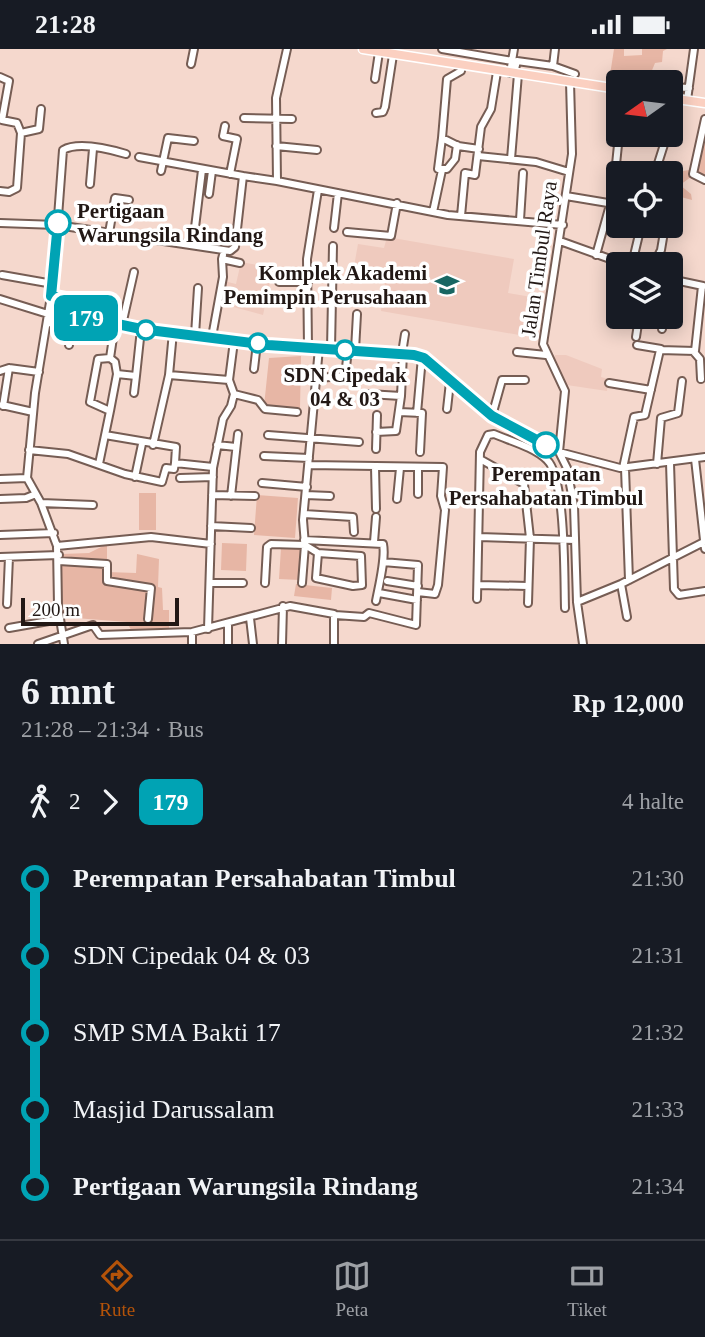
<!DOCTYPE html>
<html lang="id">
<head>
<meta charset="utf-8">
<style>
  :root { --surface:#171b24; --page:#20242c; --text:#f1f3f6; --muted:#9ea1a6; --line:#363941; --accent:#b45309 }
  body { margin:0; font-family:Georgia,serif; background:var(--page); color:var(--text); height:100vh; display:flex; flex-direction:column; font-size:26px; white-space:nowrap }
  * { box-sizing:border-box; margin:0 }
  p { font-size:23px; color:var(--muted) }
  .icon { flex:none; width:38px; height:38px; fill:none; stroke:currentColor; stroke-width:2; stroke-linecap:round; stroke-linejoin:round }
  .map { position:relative; height:595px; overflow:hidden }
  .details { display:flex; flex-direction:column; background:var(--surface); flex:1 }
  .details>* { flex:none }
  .badge { padding:0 14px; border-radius:10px; font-size:24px; line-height:46px }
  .needle { width:46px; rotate:256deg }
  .buttons { position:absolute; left:606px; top:21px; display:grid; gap:14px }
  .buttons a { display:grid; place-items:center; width:77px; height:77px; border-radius:7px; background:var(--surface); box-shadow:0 4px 18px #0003; font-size:35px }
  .scale { position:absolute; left:21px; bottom:18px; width:158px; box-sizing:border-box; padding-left:7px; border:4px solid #221815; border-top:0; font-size:19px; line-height:24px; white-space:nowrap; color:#221815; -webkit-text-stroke:5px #fff; paint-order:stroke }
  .map>.badge { position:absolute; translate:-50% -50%; box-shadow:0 0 0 4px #fff }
  .legs { display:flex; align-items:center; gap:10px; height:77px; padding:0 21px; font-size:23px }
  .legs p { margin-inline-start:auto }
  .headline { display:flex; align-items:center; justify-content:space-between; height:119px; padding:0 21px }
  h1 { font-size:38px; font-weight:800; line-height:52px }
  ul { padding:0 21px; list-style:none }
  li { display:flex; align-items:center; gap:24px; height:77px; font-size:26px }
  li i { display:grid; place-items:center; width:10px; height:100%; margin:0 9px; background:currentColor }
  li i::after { content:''; width:18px; height:18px; margin:-9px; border:5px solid; border-radius:50%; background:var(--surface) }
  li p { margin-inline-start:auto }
  li:first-child i { background:linear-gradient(#0000 50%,currentColor 0) }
  li:last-child i { background:linear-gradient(currentColor 50%,#0000 0) }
  .status { display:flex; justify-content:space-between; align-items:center; height:49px; padding:0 35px; background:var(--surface); direction:ltr }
  .status svg { height:19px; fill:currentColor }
  .dock { display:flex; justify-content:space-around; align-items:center; height:98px; border-top:2px solid var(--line); background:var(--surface); font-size:19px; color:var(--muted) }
  .dock a { display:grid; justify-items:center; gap:4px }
  .dock .on { color:var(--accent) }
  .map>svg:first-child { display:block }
</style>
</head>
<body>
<div class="status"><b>21:28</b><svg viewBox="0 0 49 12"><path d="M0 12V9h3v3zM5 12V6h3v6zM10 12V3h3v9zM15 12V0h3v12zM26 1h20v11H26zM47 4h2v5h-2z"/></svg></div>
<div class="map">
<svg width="705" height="595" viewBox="0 0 705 595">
  <rect width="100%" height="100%" fill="#f5d8cd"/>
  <path fill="#efcabe" d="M387,188L514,210L508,244L543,250L536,289L381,262L386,228L353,223L358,195L384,199Z
    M241,213L273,219L263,266L226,256L220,251L224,232L236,235Z
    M555,306H566L602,320L601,328L608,330L607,342L560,335L554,313Z"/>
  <path fill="#e7b6a5" d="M614,0H624V7L642,6V0H667L663,2L662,13L655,14L648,31L610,26Z
    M701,93L705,94V129L695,125L680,136L691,145L692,151L681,148L670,152V124H657L659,115L683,122L695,120Z
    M301,307L300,359L264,357L269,309Z
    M139,444H156V481H139Z
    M257,446L298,449L295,489L254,486Z
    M222,494L247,495L246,522L221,521Z
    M107,495V523L136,524L137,505L159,510L158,538L162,539L163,561H169V581L132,583L127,573L62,568V505L89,504Z
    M281,499L302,500L300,531L279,530Z
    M296,535L332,539L331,551L294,547Z"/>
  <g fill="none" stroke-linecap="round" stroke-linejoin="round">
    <g stroke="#765d54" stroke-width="10">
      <path id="minor" d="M287,0L276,49L277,132L448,166L563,176
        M442,0L512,12
        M191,15L194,0
        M462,16L461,22L447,30L442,89L458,97L479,100
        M553,17L575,25
        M510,24L514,0
        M514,24L517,12L553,17L555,0
        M0,28L9,32L2,71L17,74L21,84
        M375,30L379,3
        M570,33L572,105L543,295L565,342L559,403L567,419L574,457L577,553L583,595
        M670,38L689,39
        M687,51L694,0
        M376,64L383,63L385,58L393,6
        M244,69L292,70
        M705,70L693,125L705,131
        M670,75L677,50
        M225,77L223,87L237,90L230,125
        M442,89L438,120H447L455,110L457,96
        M276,97L317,101
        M478,107L536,113L569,123
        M139,108L243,127
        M511,110L518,25
        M161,122L168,89L194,92
        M655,124L667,86
        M90,135L93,100
        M0,142L9,143L17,139L21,84L39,80L41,60
        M209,145L212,122
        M566,147L608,154
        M433,163L442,121
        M461,167L465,124L475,126L481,78L491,60L497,23
        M520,171L523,124
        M0,174L57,176L230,202L235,198L243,127L277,132
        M334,179L338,144
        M347,183L391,187L397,154
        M109,184L115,149L129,151
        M560,192L624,215
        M193,195L202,121
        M223,206L222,210L240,214
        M596,206L613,145L619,86
        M632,215L641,177
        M654,215L661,201L665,177
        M2,226L53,235
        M670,230L703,237
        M279,233H308
        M51,247L82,253L84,268L141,280L268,296L414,306L424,309L492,367L559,403L620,419L705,408
        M0,250L48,265
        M47,274L69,276V296
        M122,276L134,223
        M662,280L664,268
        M195,286L198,239
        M212,288L223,228L222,210
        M636,288L639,268
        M637,296L661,300
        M308,299L307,210L318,141
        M331,300L333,197
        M355,301L357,265
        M517,303L546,306
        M694,303L700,310L701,330
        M402,304L405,285
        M110,309L115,313L117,325L110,362
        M254,320L257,294
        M0,322L9,319L39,323
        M117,325L136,327L134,344
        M169,326L229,331
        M136,327L141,280
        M316,329L345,327L348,301
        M609,334L651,341
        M234,345L258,351L265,360L297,363
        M368,345L401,347L403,304
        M2,356L33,363
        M3,357L9,319
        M447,360L450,333
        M399,363L422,364L420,403
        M417,364L422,308
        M492,367L502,331H525
        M376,383L396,382L401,347
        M105,386L176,398L175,414L213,418
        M268,386L359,393
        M153,396L169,326L173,283
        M217,396L236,398
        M376,400L377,366
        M29,401L68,405L125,425L162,433L166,419L174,420L175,414
        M264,407L309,409
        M480,410L524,435L530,489L528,554
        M695,410L705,500
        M670,414L674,540L679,546L705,542
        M99,415L110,362L90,353L98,310L110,309L115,275
        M657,415L661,369L678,364L682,332
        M309,416L443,418L441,447L445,461L438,536L435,545L418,543
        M375,418L376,460
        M623,419L634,368L645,366L660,301L695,302L702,237
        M625,419L629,531
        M135,428L142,395
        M180,429L213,428
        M0,430L27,429
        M262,434L307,438
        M418,445V419
        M212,446L255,447
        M306,446L330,447
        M231,447L238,385
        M0,450L26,449L36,445
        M397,450L400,419
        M41,454L93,456
        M304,465L353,468L354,483
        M211,477L251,479
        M0,486L54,484
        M479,488L575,491
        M304,491L383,495C386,509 379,536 376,552
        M374,493L376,468
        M57,497L151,488L211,495
        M318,504L316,529L353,537L362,536L361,507L318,504L305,496L303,471L319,299
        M0,508L59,506
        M59,512L107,515V532L151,539L148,570
        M387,532L418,537
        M210,534H243
        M265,534L267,498L271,495L305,496L302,534
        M621,535L627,568
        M478,536L528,537
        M379,544L417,551
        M477,550L480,403L488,386L494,385C510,392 534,398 547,411C566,428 564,530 565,559
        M577,553L621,535L704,493
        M7,555L9,508
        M335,566L364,568L369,564L416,576L418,516L383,513
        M250,569L253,595
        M228,575V595
        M9,579L60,570
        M208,580L213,419L223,370L231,357L234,345L229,331L234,292
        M38,595L93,576L100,586L192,583L290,557L334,565V595
        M64,595L58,557L57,497L41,454L27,429L35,344L53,235L63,101C79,92 109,100 126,105
        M192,595V583
        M282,595L283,557"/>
    </g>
    <g stroke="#fff" stroke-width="11">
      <path id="major" d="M363,0L618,40
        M670,49L705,54"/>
    </g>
    <use href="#minor" stroke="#fff" stroke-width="6"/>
    <use href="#major" stroke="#fbd0c1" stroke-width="8"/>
  </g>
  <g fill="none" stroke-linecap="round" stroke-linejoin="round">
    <g stroke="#fff" stroke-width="16">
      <path id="line-1" d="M58,174L51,247L82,253L84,268L141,280L268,296L414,306L424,309L492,367L546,396"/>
    </g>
    <use href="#line-1" stroke="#00a3b4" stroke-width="10"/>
  </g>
  <defs>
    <g id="university-bare" transform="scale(1.89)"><path d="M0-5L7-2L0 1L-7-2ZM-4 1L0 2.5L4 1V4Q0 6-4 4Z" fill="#186662" stroke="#fff" stroke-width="2.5" paint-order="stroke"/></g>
  </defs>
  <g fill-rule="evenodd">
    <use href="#university-bare" x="447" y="236"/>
  </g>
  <g fill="#fff" stroke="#00a3b4" stroke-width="3.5">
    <circle cx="58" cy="174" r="12"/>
    <circle cx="146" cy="281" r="9"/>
    <circle cx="258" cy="294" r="9"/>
    <circle cx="345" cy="301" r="9"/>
    <circle cx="546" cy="396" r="12"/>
  </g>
  <g text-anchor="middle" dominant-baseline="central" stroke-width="7" stroke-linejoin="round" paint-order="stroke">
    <g font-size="21" font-weight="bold" fill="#221815" stroke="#fff">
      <text x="77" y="162" text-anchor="start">Pertigaan<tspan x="77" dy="24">Warungsila Rindang</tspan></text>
      <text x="345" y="326">SDN Cipedak<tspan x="345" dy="24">04 &amp; 03</tspan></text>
      <text x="546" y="425">Perempatan<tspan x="546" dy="24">Persahabatan Timbul</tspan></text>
    </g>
    <g font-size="21" fill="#221815" stroke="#fff">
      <text transform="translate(539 210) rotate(-82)">Jalan Timbul Raya</text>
    </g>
    <g font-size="21" font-weight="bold" fill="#221815" stroke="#fff" text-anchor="end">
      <text x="427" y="224">Komplek Akademi<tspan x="427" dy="24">Pemimpin Perusahaan</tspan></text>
    </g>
  </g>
</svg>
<div class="buttons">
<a><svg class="needle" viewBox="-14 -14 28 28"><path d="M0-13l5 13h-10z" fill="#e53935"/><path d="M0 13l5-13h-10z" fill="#9ea1a6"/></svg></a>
<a><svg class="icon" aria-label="locate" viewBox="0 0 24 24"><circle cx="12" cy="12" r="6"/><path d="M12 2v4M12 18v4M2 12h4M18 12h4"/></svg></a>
<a><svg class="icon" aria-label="layers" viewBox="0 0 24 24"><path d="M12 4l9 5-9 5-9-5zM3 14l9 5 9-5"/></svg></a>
</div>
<div class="scale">200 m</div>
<b class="badge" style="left:86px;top:269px;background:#00a3b4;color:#fff">179</b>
</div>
<section class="details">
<div class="headline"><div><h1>6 mnt</h1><p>21:28 – 21:34 · Bus</p></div><b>Rp 12,000</b></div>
<div class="legs"><svg class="icon" aria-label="walk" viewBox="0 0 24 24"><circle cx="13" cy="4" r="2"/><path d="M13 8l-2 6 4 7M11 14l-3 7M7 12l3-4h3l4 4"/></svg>2<svg class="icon" aria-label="forward" viewBox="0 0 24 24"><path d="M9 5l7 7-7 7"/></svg><b class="badge" style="background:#00a3b4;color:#fff">179</b><p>4 halte</p></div>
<ul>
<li><i style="color:#00a3b4"></i><b>Perempatan Persahabatan Timbul</b><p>21:30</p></li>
<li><i style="color:#00a3b4"></i><span>SDN Cipedak 04 &amp; 03</span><p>21:31</p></li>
<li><i style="color:#00a3b4"></i><span>SMP SMA Bakti 17</span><p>21:32</p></li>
<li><i style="color:#00a3b4"></i><span>Masjid Darussalam</span><p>21:33</p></li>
<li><i style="color:#00a3b4"></i><b>Pertigaan Warungsila Rindang</b><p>21:34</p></li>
</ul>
</section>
<nav class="dock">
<a class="on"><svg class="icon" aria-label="directions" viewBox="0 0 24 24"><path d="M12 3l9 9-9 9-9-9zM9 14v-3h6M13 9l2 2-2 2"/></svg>Rute</a>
<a><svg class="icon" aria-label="map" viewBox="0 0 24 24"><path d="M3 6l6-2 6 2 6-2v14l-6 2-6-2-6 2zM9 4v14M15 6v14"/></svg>Peta</a>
<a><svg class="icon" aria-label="tickets" viewBox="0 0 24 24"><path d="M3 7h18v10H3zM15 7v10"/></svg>Tiket</a>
</nav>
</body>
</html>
